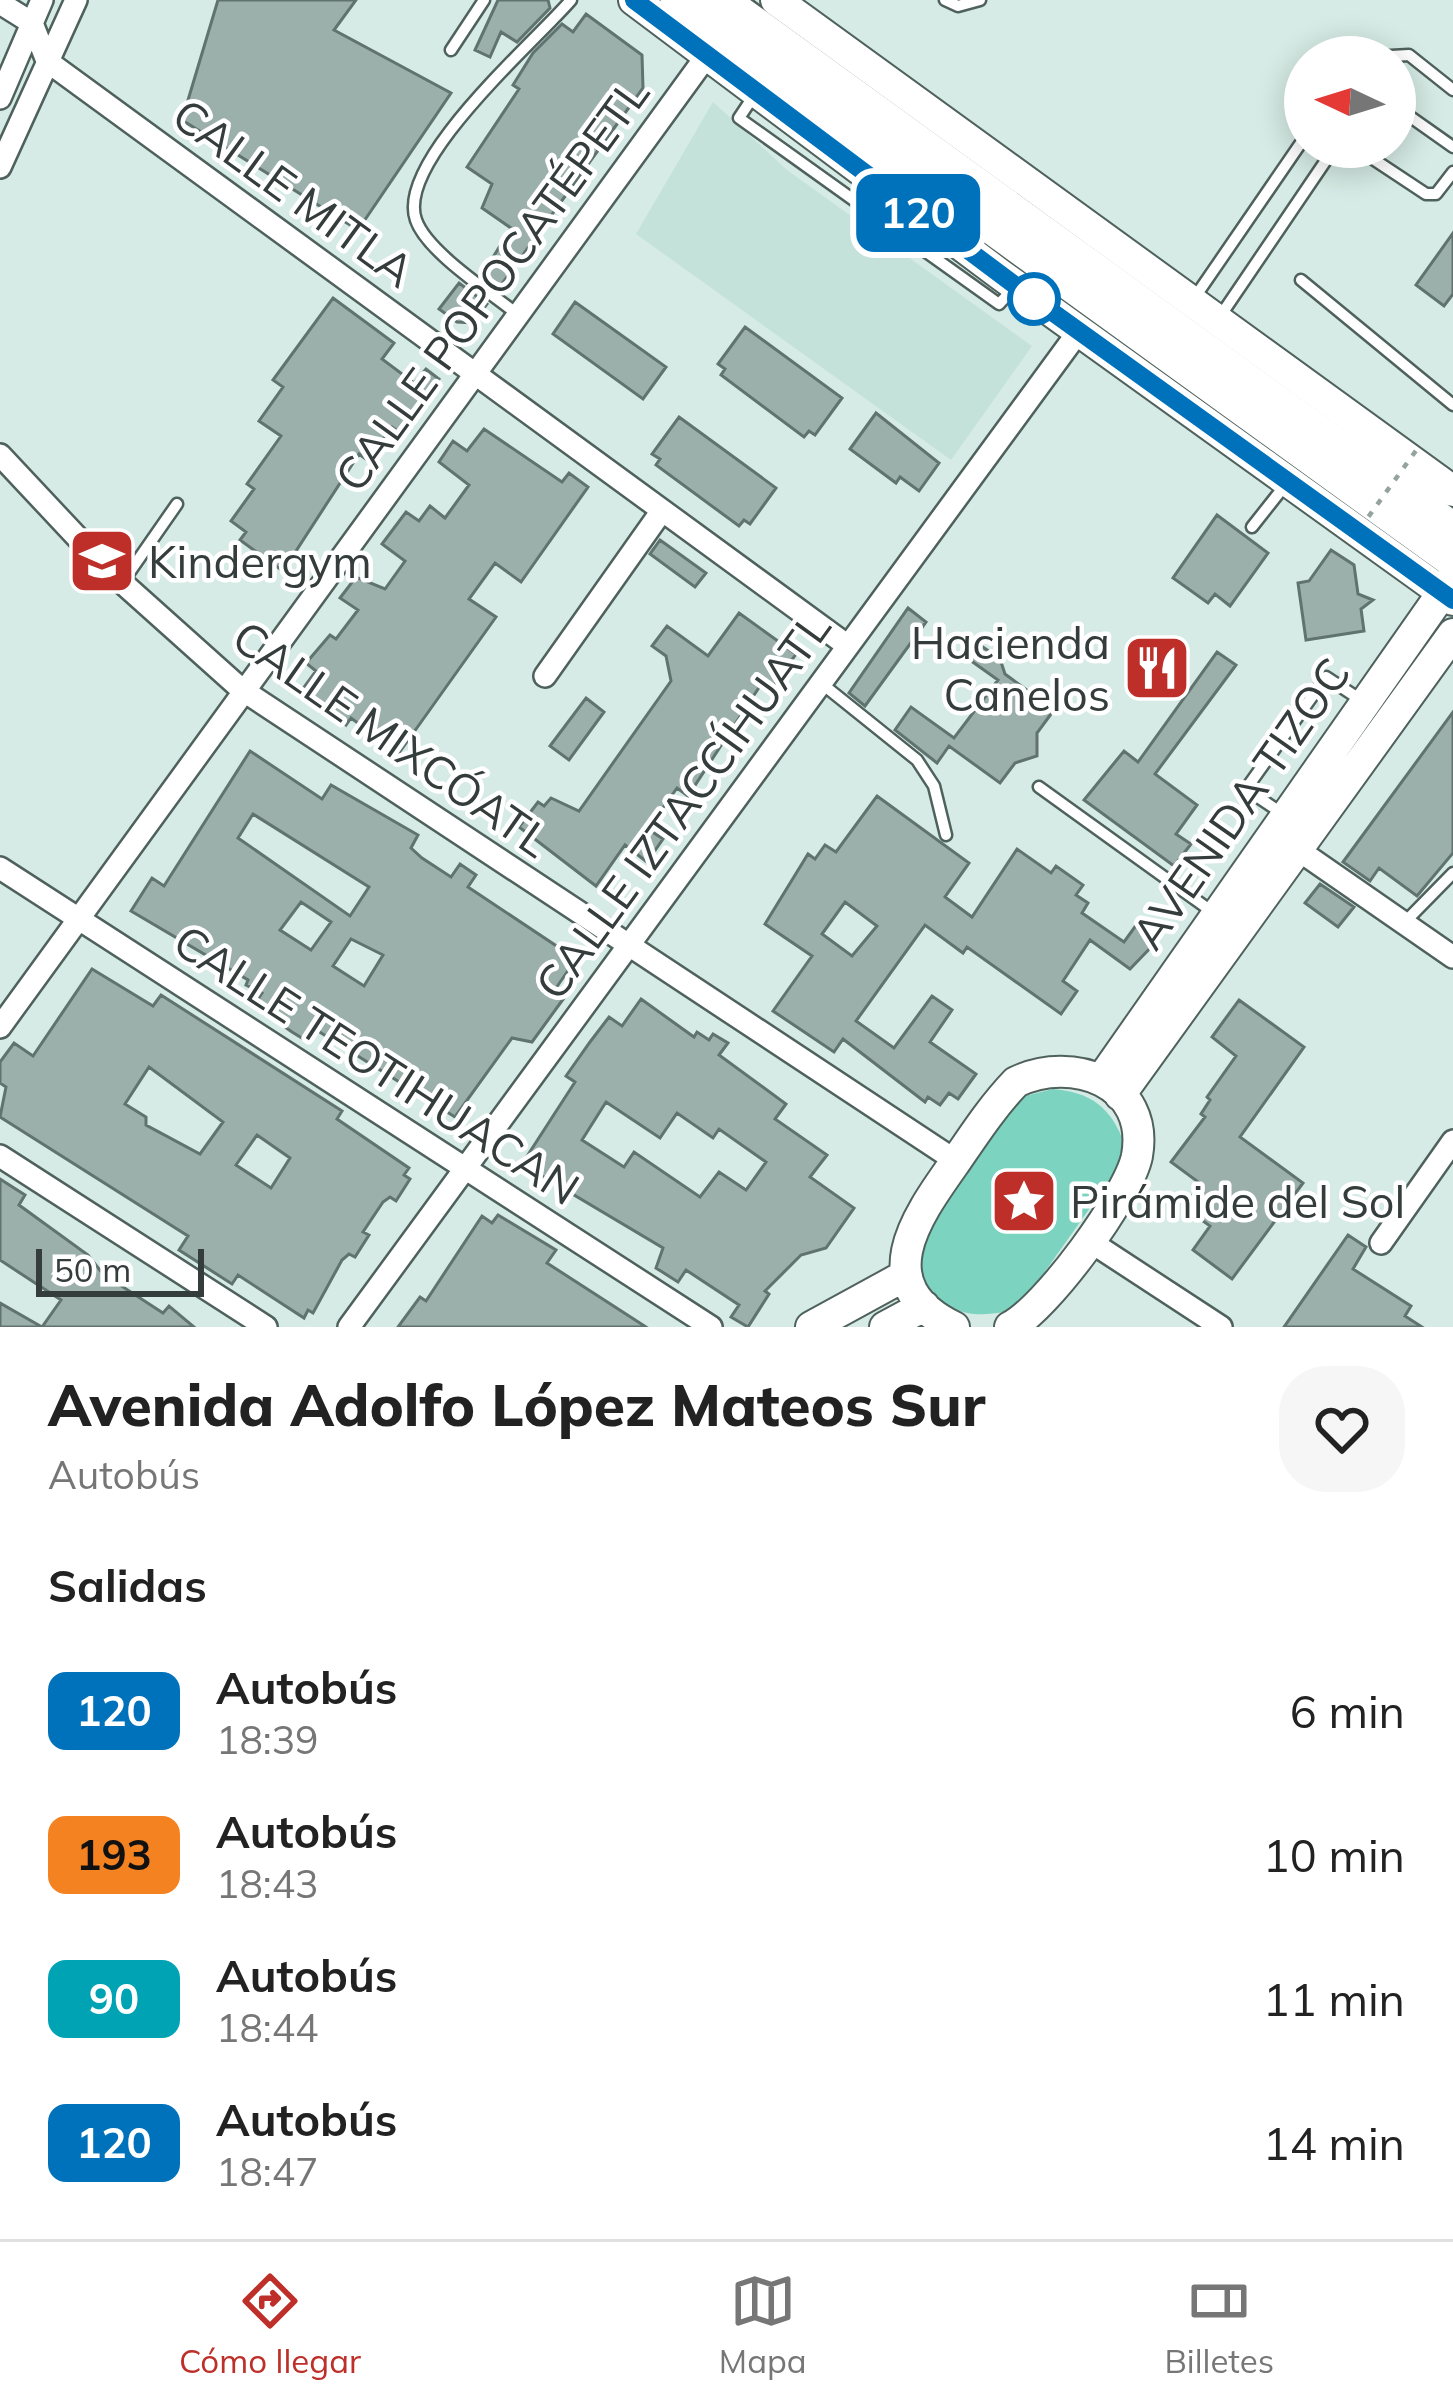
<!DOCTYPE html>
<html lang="es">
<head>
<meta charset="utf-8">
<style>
  :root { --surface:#fff; --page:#f6f6f6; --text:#222; --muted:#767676; --line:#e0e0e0; --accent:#bd2f28 }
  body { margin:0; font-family:Mulish,sans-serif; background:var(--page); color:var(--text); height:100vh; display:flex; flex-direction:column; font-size:45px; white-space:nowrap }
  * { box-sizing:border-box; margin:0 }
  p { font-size:39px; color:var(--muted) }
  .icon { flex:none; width:66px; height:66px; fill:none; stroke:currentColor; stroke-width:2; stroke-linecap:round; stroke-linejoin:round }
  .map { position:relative; height:1327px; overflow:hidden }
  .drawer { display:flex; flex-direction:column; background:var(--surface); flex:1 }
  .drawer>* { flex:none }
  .badge { padding:0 24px; border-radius:18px; font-size:42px; line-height:78px }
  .needle { width:78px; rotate:274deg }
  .buttons { position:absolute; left:1284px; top:36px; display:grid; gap:24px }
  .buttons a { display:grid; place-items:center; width:132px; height:132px; border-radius:50%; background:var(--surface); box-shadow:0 6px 30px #0003; font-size:60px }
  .scale { position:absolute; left:36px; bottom:30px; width:168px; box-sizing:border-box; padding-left:12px; border:6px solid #343d3b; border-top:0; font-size:33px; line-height:42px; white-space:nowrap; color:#343d3b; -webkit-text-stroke:9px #fff; paint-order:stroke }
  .map>.badge { position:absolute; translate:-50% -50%; box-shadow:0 0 0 6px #fff }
  h2 { padding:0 48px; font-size:45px; line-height:108px }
  .round { display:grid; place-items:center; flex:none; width:126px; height:126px; border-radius:48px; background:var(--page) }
  .headline { display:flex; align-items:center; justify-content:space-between; height:204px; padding:0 48px }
  h1 { font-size:57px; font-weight:800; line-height:90px }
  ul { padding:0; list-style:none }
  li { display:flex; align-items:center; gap:36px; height:144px; padding:0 48px }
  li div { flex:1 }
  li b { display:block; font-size:45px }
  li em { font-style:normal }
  li .badge { min-width:132px; font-weight:700; text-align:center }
  .dock { display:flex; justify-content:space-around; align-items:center; height:168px; border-top:3px solid var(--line); background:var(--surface); font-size:33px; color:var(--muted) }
  .dock a { display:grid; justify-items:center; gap:6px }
  .dock .on { color:var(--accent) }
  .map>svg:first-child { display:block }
</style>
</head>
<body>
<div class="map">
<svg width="1453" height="1327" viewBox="0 0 1453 1327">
  <rect width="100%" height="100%" fill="#d6ebe5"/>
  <path fill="#c4e2da" d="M713,102L787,170L1032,346L951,460L636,234Z"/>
  <path fill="#7bd3c0" d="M1053,1089C1090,1092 1111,1107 1124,1143L1117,1170L1019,1308C973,1322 940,1314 917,1271L920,1238L1007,1113L1025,1096Z"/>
  <path fill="#9cb0ab" stroke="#60736e" stroke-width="3" fill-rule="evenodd" d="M218,0H356L334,30L451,93L358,230L182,120Z
    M498,0H548L550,8L517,42L501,32L490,57L475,50Z
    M586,14L642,55L643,88L499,288L482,275L511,228L482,208L492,184L467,167L519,89L513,85L533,53L562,24L573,32Z
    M1453,233V294L1444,306L1416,285Z
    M459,283L487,304L473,323L457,322L439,309Z
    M333,298L394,343L382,359L414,383L426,369L439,379L399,432L392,427L367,460L359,454L283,571L240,540L246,532L231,521L254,489L247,484L281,436L259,421L283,387L273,380Z
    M575,302L666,367L643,399L553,334Z
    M745,327L842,398L815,435L809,431L804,437L721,375L725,369L718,364Z
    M876,413L939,463L919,491L900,477L896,483L850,449Z
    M679,417L776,488L750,524L744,520L739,526L656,465L660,459L652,454Z
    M484,429L562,482L569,473L588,487L521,582L495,563L469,599L496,617L399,753L351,718L346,725L302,690L316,671L306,663L330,635L336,639L358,610L340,598L356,577L385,589L405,561L382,544L406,512L419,521L430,506L445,518L469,485L439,462L453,441L467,451Z
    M1217,515L1268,553L1230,606L1215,594L1208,603L1173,578Z
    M660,540L706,573L695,587L650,554Z
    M1331,550L1354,565L1358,594L1373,600L1361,609L1364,631L1306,640L1298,583L1309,581Z
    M908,608L926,622L865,706L849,693Z
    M739,613L796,654L769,692L760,686L688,796L677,788L648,829L663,839L647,862L625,845L596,886L519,827L538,802L544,806L551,798L579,811L671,681L666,656L652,646L667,626L708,656Z
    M980,645L1000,659L1005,674L1054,710L1037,733V756L1015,763L1000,783L949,746L937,763L895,730L911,707L954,738L998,680L970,660Z
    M1217,652L1236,665L1155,774L1197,805L1176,834L1191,844L1174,866L1084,800L1124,751L1138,762Z
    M586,698L604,712L569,760L550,746Z
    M1453,712V853L1417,896L1379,868L1370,881L1343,862Z
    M250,751L322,799L331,785L418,835L411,848L422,858L451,877L460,864L476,875L468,887L576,959L554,991L564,998L532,1042L512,1038L455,1117L318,1031L305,1040L292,1032L254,1005L262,993L246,985L248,980L131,911L152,878L164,886ZM253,814L369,887L350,916L238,838ZM301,902L331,922L311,950L280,930ZM351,939L383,955L364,986L333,966Z
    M877,796L969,863L945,897L972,917L1017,849L1051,873L1056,866L1083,885L1076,895L1088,903L1082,913L1124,942L1137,924L1158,940L1130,969L1090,940L1063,981L1077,991L1061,1014L967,947L963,953L925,925L856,1021L894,1048L932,996L952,1010L930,1042L976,1074L958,1099L949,1093L940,1105L928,1097L925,1102L843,1039L834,1052L773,1011L812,956L765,924L808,854L815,859L825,845L836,852ZM845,902L877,926L852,956L822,934Z
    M1320,884L1354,907L1338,927L1305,903Z
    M92,969L153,1006L161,995L342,1111L337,1119L409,1168L404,1175L410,1179L396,1201L390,1197L383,1202L363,1232L369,1235L355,1257L349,1254L342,1260L313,1313L308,1310L304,1318L238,1275L232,1284L179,1250L188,1236L0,1117L6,1087L0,1083V1062L14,1043L33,1056ZM149,1067L223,1122L200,1154L146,1125V1117L125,1104ZM257,1135L290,1158L271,1188L236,1165Z
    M641,999L694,1037L697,1032L709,1040L713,1034L728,1043L719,1055L786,1104L775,1119L827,1155L810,1177L854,1208L826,1248L801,1255L765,1291L769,1294L748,1327L731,1317L739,1305L686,1270L678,1282L656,1268L663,1248L522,1164L575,1082L566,1076L590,1042L609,1017L622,1026ZM606,1102L660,1138L677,1113L713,1138L719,1129L766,1162L746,1190L719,1172L700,1197L634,1152L624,1167L582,1140Z
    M1239,1000L1304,1047L1240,1137L1303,1183L1232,1279L1193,1250L1210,1226L1184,1207L1201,1184L1171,1162L1205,1117L1201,1114L1210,1100L1207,1097L1236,1056L1212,1037Z
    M0,1179L25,1195L19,1205L88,1255L103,1274L163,1313L169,1306L194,1327H0V1303L42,1327L61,1300L0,1260Z
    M498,1215L556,1250L547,1263L646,1327H398L420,1297L426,1301L482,1216L492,1223Z
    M1348,1235L1366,1247L1353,1269L1411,1306L1405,1316L1422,1327H1284Z"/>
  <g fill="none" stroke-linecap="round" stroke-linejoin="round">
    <g stroke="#4f615c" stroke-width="15">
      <path id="lane" d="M945,0L958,6L980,0
        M451,50L484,0
        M1373,57L1409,55L1453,90
        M755,94L739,118L999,304L1015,287
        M1395,106L1453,147
        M1355,147L1426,194H1436L1453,172
        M1301,280L1453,405
        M1193,300L1305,137
        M517,314C490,292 427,252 416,220C395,162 535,42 571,0
        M1219,318L1335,147
        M1252,527L1286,484
        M122,583L177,504
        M821,683L917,760L934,786L946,835
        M1039,787L1214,913
        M1283,814L1246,789L1326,677L1364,702
        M1404,923L1453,873"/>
    </g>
    <g stroke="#4f615c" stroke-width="26">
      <path id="street" d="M0,3L32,23L47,61L848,646
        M0,98L42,0
        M0,167L76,0
        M0,455L107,569L241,689L956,1161
        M545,676L661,512
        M1297,849L1453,957
        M0,868L711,1327
        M0,1027L708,54
        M0,1156L266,1327
        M1088,1240L1221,1327
        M1381,1243L1453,1141
        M349,1327L1079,331"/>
    </g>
    <g stroke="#4f615c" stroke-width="34">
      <path id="secondary" d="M634,0L1001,275L1453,600
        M776,0L1453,491
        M1101,1080L1452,579
        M1120,1095L1453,634
        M811,1327L906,1275
        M885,1327L924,1306
        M954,1327C868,1285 915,1219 954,1164C974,1135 992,1107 1016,1082C1072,1055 1150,1082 1137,1156C1129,1196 1046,1309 1010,1327"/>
    </g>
    <g stroke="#4f615c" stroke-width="38">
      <path id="primary" d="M677,0L1453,561
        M722,0L1453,529"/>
    </g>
    <use href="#lane" stroke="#fff" stroke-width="10"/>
    <use href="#street" stroke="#fff" stroke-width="21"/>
    <use href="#secondary" stroke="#fff" stroke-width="30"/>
    <use href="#primary" stroke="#fff" stroke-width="33"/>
    <path stroke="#93a39e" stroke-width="4.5" stroke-dasharray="6 9" stroke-linecap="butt" d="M1351,541L1420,445"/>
  </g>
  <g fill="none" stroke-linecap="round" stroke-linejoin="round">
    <g stroke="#fff" stroke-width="27">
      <path id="line" d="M634,0L1016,286L1453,600"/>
    </g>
    <use href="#line" stroke="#0072bc" stroke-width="18"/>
  </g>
  <defs>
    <g id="school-square" transform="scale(3.45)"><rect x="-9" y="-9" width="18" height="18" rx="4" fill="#bd2f28" stroke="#fff"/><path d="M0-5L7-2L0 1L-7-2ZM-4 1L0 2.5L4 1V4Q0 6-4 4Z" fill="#fff"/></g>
    <g id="restaurant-square" transform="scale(3.45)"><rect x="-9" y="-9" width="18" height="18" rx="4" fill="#bd2f28" stroke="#fff"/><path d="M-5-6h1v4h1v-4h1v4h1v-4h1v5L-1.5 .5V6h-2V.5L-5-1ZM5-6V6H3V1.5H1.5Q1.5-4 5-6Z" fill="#fff"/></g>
    <g id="sight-square" transform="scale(3.45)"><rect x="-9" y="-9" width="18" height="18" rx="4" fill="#bd2f28" stroke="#fff"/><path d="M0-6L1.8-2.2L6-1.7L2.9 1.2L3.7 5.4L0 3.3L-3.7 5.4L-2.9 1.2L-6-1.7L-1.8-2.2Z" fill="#fff"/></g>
  </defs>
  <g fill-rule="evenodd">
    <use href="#school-square" x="102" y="561"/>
    <use href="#restaurant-square" x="1157" y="668"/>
    <use href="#sight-square" x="1024" y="1201"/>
  </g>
  <circle fill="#fff" stroke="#0072bc" stroke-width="6" cx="1034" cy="299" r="24"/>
  <g text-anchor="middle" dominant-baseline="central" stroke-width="9" stroke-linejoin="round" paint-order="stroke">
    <g font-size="45" fill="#343d3b" stroke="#fff">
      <text transform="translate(294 192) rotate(36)">CALLE MITLA</text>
      <text transform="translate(491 284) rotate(-54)">CALLE POPOCATÉPETL</text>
      <text transform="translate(392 738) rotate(35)">CALLE MIXCÓATL</text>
      <text transform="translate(1240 803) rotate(-55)">AVENIDA TIZOC</text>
      <text transform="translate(682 805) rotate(-54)">CALLE IZTACCÍHUATL</text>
      <text transform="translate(377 1064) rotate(33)">CALLE TEOTIHUACAN</text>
    </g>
    <g font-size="45" fill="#343d3b" stroke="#fff" text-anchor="start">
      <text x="148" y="561">Kindergym</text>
      <text x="1110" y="642" text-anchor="end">Hacienda<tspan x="1110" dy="52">Canelos</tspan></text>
      <text x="1070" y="1201">Pirámide del Sol</text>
    </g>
  </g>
</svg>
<div class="buttons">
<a><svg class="needle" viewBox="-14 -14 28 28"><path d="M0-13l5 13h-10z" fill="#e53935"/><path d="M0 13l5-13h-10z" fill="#767676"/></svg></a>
</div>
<div class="scale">50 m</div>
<b class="badge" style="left:918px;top:213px;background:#0072bc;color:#fff">120</b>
</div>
<section class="drawer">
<div class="headline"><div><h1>Avenida Adolfo López Mateos Sur</h1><p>Autobús</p></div><a class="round"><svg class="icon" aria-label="heart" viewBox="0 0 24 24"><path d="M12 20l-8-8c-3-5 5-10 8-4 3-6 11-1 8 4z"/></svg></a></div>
<h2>Salidas</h2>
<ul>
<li><span class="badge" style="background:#0072bc;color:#fff">120</span><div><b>Autobús</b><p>18:39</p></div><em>6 min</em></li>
<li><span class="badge" style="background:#f58220;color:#111">193</span><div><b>Autobús</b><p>18:43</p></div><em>10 min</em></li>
<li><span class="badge" style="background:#00a3b4;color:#fff">90</span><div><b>Autobús</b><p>18:44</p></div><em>11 min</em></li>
<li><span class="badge" style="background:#0072bc;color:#fff">120</span><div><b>Autobús</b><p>18:47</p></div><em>14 min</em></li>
</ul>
</section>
<nav class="dock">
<a class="on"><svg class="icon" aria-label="directions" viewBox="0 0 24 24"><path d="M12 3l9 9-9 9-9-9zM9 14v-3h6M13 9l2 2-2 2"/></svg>Cómo llegar</a>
<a><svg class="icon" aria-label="map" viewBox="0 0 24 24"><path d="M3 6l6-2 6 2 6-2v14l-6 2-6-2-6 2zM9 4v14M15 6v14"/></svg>Mapa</a>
<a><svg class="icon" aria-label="tickets" viewBox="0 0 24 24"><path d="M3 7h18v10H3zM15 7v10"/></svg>Billetes</a>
</nav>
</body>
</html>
